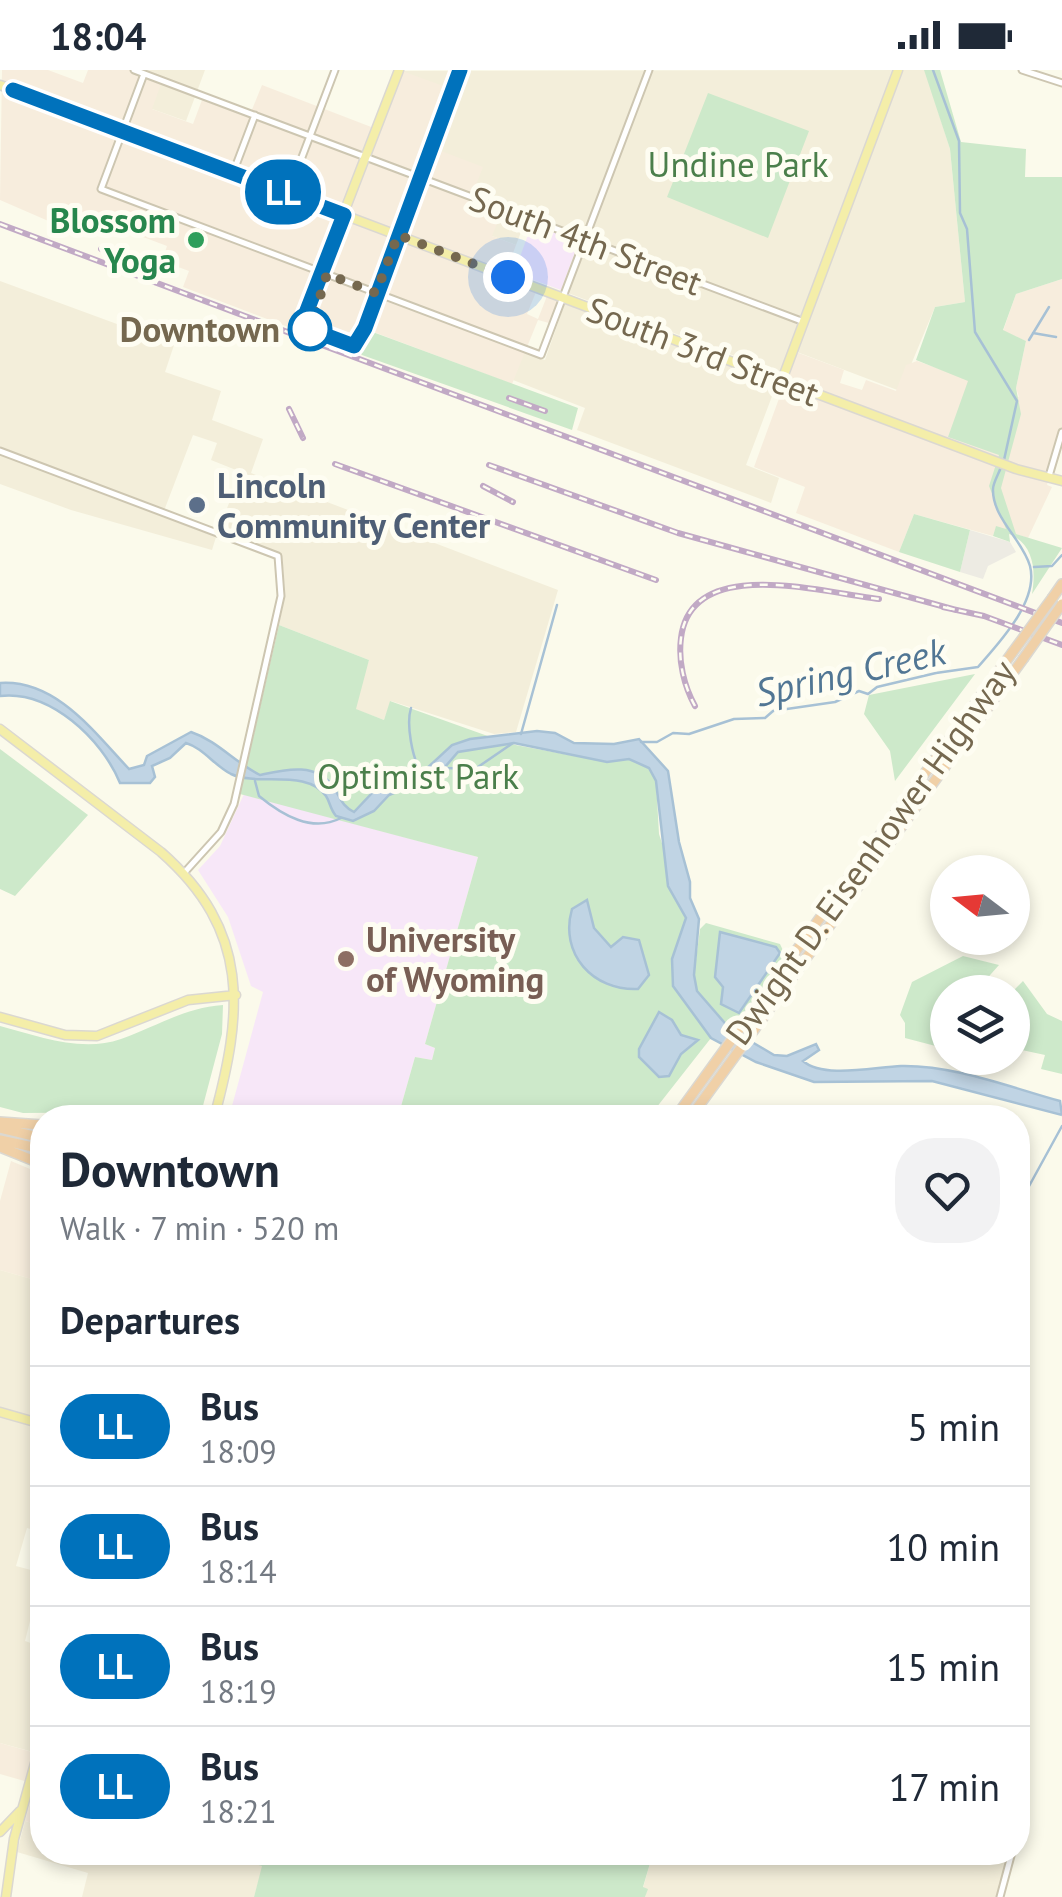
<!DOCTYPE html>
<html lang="en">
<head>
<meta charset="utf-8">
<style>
  :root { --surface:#fff; --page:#f2f2f3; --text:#1f2937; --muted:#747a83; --line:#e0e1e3 }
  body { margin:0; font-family:"PT Sans",sans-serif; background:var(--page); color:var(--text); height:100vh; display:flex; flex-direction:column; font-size:38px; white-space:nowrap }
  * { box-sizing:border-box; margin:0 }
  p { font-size:32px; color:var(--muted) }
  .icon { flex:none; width:55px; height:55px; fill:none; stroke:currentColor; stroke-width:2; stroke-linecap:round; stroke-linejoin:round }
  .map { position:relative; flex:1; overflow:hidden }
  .panel { position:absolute; left:30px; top:1035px; width:1000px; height:760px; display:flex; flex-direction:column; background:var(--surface); border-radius:40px; box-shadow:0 5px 15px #0003 }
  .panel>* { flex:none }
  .badge { padding:0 20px; border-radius:32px; font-size:35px; line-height:65px }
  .needle { width:65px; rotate:286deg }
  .tools { position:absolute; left:930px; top:785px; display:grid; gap:20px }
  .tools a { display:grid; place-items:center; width:100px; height:100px; border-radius:50%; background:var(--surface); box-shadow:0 5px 15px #0003; font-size:50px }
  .you { position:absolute; width:50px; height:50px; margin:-25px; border:8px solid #fff; border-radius:50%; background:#1a73e8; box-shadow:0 0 0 15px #1a73e833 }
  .map>.badge { position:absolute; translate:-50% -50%; box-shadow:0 0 0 5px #fff }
  h2 { padding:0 30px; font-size:38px; line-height:90px }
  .round { display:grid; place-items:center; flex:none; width:105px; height:105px; border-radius:40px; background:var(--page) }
  .head { display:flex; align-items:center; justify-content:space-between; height:170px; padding:0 30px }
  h1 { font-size:48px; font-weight:600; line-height:75px }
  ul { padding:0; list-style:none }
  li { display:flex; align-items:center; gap:30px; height:120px; padding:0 30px; border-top:2px solid var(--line) }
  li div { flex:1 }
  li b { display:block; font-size:38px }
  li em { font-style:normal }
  li .badge { min-width:110px; font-weight:700; text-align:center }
  .status { display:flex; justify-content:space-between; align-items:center; height:70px; padding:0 50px; background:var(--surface); direction:ltr }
  .status svg { height:28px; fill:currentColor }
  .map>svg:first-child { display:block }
</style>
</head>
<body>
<div class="status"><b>18:04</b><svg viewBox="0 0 49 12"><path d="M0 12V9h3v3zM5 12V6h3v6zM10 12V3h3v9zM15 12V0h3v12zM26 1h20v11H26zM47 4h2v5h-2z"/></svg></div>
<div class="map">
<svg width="1062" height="1827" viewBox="0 0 1062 1827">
  <rect width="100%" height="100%" fill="#fbfaeb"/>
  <path fill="#f3eeda" d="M145,0H205L186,51L138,34L149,2Z
    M925,0L950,79L965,232L935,237L900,321L797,282L788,306L568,223L589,167L528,144L516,175L492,166L470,130L427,76L402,1Z
    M0,211L174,275L165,302L221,321L212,350L263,369L251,403L558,520L516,662L494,664L391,631L384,650L352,638L369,590L279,555L285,525L282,484L219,459L241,402L211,390L217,373L193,365L162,446L216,467L212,480L71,440L0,414Z
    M565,233L777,313L746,395L779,408L771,433L577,360L585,338L513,310L524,282L545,290Z
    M0,1200L42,1212V1462L27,1458L16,1496L42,1503L25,1571L42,1577V1647L33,1682L0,1673Z
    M25,1751L42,1756V1782L216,1783L263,1796L254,1827H82L88,1803L17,1782Z
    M653,1783H1016L1004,1827H645L647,1820L643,1818Z"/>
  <path fill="#f7eddd" d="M2,0H48L83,13L88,0H145L150,2L148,9L161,14L152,39L193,54L202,30L249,47L262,15L379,60L402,1L449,18L428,76L483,97L470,130L502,142L492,166L516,175L503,210L536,222L527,244L538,249L547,226L558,230L549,253L538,250L512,314L371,261L358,280L362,285L183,217L189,201L162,191L167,176L90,147L83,166L0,130Z
    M1062,209V362L1047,415L1052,417L1028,468L996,457L993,466L914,444L899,482L796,443L805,417L754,397L796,282L844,300L840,313L862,320L866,310L896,321L906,295L917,291L1019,327L1016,318L1026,271L1003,261L1016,224Z
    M11,1091L42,1104V1212L0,1200V1131Z
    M42,1647V1756L25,1751L35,1714L0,1704V1673L32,1682Z"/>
  <path fill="#edebe3" d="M970,460L1010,472L1016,482L988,496L983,509L960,502Z"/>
  <path fill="#f7e7f8" d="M532,154L579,171L561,220L514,203Z
    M244,724L478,787L425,974L435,978L432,990L415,987L398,1047H229L263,922L251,916L228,847L198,800L220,776Z"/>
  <path fill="#cde9ca" d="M924,0H940L961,72L1026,79L1025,107H1062V209L1016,224L1003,260L1026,271L1016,318L1021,344L1001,418L1016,464L1062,478L1032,524C1036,501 1034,474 1009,464L1010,472L993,466L996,456L1006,459L989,416L999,385L948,367L968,311L916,290L935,237L965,232L950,79Z
    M708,23L809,61L768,168L667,127Z
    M370,261L578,338L572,360L362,285L358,280Z
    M914,444L970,460L960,502L899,482Z
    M279,555L369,590L356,639L384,650L390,631L510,674L607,692L629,689L650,698L656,711L659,764L686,848L672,889L673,916L711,968L649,1047H398L415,987L432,990L435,978L425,974L478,787L240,724Z
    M975,604L895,711L890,681L864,644L869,625Z
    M0,679L88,745L15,826L0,819Z
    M706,853L780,874L786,887L732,960L697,921L694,905L700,859Z
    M963,886L999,895L975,922H948L947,979L905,968V953L900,945L912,912Z
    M1023,911L1047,944L1062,951V1004L1041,999L1045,985L1013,978L1012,922Z
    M223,935L222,964L200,1047L141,1042L23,1043L0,1037V956C39,966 81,983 121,969C158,956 183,938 223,935Z
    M216,1783L653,1782V1783L643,1817L648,1819L645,1827H254L262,1796Z"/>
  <path fill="#c0d4e4" stroke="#a7c1d5" stroke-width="2.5" d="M0,613C56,609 95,663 129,699L144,695L147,686L191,662C218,671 234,692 260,705C283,700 317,691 334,718C341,729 342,736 354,742L374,721L396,708L424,701L452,675L470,669L537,661L555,663L574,673L614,674L639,669L668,701L679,772L690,812V828L699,849L694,905L697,921L730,959L774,985L787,986L816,974L819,980L803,991C824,1009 874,997 901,996C954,995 1009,1017 1060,1031L1062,1045L932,1011L814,1012L756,992L711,968L673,916L672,889L686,848L668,816L656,711L649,698L629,689L607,692L514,673L458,682L438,705L389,725L374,741L353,751L336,746C330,739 330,732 326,726C306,698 259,717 231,704C215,696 203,678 186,673L170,688L152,696L155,707L150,713H120C102,669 50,620 0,626Z
    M587,830L594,858L611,877L623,867L639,870L649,905L638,919C593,921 559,884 572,839Z
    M720,862L776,877L780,883L739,943L721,934L723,917L715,907Z
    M659,942L672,950L681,965L698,970L681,984L669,1006L659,1007L639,987V979Z"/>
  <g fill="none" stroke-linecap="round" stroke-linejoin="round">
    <path stroke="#a7c1d5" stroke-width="2.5" d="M933,0L959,71L960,143L967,159L975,262L1017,331L1004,390
      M1033,263L1056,267
      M1029,270L1049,237
      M1034,497L1052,496L1062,485
      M411,638C406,654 412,689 422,703
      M521,664L557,535
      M641,672H657L673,663L689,664L734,649L765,648L773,641L835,632L859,621L868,624L877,617L936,603L978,597C999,573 1039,531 1030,496C1023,470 992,448 993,419C993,413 999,403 1001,397
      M445,698L475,699L513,673
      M255,711L259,726C282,745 312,763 341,748
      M332,718L352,716L376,706L389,715
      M1018,1127L1028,1118L1062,1056"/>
    <g stroke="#cdc6b1" stroke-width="9">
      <path id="minor" d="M134,0L804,252
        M1022,0L1062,13
        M144,4L101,119L541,285L649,0
        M233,103L255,45
        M288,124L335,0
        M322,202L343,145
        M376,222L460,0
        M0,381L278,486L281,526L234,734L221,762L184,803
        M1049,406L1062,362
        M1018,1698V1759
        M1000,1827L1012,1782"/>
    </g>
    <g stroke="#dbd8d1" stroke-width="11">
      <path id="major" d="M0,15L1016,399L1062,411
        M343,145L399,0
        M782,310L898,0
        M0,659L161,782C251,861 243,942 214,1048
        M0,947L65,965L97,966L188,930L236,925
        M0,1342L42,1354
        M0,1762L20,1741
        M6,1827L14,1769L42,1668"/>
    </g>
    <g stroke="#dbd8d1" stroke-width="12">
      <path id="highway" d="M1053,527L1062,514
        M675,1048L1012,583
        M690,1048L1023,589
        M0,1052L42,1055
        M0,1058L42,1068
        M0,1070L42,1079
        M0,1077L42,1094"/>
    </g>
    <use href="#minor" stroke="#fff" stroke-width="5"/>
    <use href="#major" stroke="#f4eea9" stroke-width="8"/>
    <use href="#highway" stroke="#f0d0a7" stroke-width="9"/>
    <g stroke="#c1a9c5" stroke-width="6">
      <path id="rail" d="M0,154L1062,553
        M101,179L154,194
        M149,261L202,274
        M509,328L545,341
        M289,339L303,368
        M335,394L656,510
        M489,395L678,463L956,540
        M483,416L513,432
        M943,537L984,546L1062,575
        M695,636C684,616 678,591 681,568C691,484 823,523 879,529"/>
    </g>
    <use href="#rail" stroke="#fefdf2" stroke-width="2.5" stroke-dasharray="8" stroke-linecap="butt"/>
    <g stroke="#dbd8d1" stroke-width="12" stroke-linecap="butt">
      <path id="highway-bridge" d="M1012,583L1053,527
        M1023,589L1062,534"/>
    </g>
    <use href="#highway-bridge" stroke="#f0d0a7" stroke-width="9"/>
  </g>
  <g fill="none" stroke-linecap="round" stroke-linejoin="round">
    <g stroke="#fff" stroke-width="22">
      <path id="line" d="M13,20L344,145L301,256L354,276L365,258L460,0"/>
    </g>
    <use href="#line" stroke="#0072bc" stroke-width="15"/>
    <path stroke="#75684f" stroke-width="10" stroke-dasharray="0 18" d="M310,259L327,204L376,223L398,165L508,207"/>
  </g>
  <circle fill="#2e9e5b" stroke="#fefdf2" stroke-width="4" cx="196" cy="170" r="10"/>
  <circle fill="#fff" stroke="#0072bc" stroke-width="5" cx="310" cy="259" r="20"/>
  <circle fill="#5c6f8a" stroke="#fefdf2" stroke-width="4" cx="197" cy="435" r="10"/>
  <circle fill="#8d6e63" stroke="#fefdf2" stroke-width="4" cx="346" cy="889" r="10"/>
  <g text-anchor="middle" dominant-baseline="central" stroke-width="10" stroke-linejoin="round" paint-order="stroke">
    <g font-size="35" fill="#4b7f4b" stroke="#fefdf2">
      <text x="738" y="94">Undine Park</text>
      <text x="418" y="706">Optimist Park</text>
    </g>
    <g font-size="35" font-weight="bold" fill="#27864d" stroke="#fefdf2" text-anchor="end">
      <text x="176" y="150">Blossom<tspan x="176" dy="40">Yoga</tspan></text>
    </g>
    <g font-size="35" fill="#75684f" stroke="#fefdf2">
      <text transform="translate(586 170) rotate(21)">South 4th Street</text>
      <text transform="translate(703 281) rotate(21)">South 3rd Street</text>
      <text transform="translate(870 782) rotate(-54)">Dwight D. Eisenhower Highway</text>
    </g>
    <g font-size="35" font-weight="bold" fill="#75684f" stroke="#fefdf2" text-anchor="end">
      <text x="280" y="259">Downtown</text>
    </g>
    <g font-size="35" font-weight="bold" fill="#4e5e75" stroke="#fefdf2" text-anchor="start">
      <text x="217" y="415">Lincoln<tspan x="217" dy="40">Community Center</tspan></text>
    </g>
    <g font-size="35" font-weight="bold" fill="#785e54" stroke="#fefdf2" text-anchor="start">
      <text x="366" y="869">University<tspan x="366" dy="40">of Wyoming</tspan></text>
    </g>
    <g font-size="38" font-style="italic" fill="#517694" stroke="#fefdf2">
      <text transform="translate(850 601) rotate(-13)">Spring Creek</text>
    </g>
  </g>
</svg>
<div class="tools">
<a><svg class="needle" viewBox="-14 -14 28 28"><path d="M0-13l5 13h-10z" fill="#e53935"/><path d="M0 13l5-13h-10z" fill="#747a83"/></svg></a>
<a><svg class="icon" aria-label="layers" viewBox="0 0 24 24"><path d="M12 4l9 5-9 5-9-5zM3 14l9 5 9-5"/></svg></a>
</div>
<div class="you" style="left:508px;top:207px"></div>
<b class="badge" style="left:283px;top:122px;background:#0072bc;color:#fff">LL</b>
<section class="panel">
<div class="head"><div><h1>Downtown</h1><p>Walk · 7 min · 520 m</p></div><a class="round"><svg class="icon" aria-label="heart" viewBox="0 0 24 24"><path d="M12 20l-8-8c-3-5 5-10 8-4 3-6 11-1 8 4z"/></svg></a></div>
<h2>Departures</h2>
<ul>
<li><span class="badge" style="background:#0072bc;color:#fff">LL</span><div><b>Bus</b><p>18:09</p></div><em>5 min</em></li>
<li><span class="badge" style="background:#0072bc;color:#fff">LL</span><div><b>Bus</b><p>18:14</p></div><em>10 min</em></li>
<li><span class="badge" style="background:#0072bc;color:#fff">LL</span><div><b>Bus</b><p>18:19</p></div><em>15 min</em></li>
<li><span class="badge" style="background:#0072bc;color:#fff">LL</span><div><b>Bus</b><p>18:21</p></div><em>17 min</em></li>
</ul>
</section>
</div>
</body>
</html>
